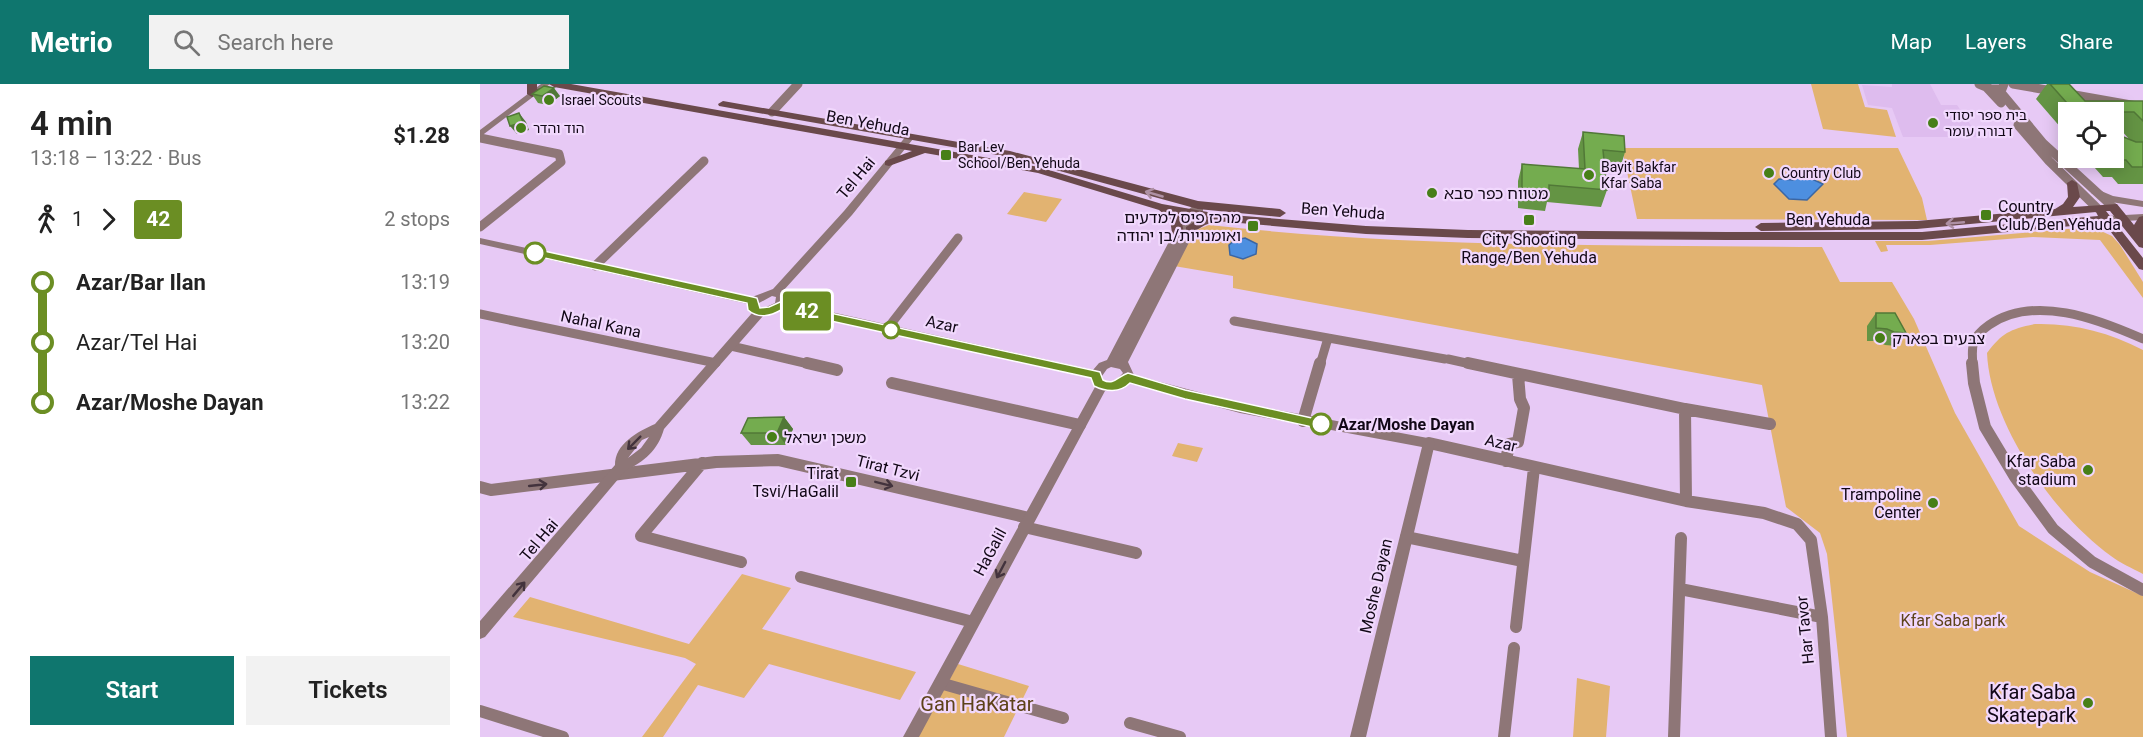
<!DOCTYPE html>
<html lang="en">
<head>
<meta charset="utf-8">
<style>
  :root { --surface:#fff; --page:#f2f2f2; --text:#222; --muted:#767676; --accent:#0f766e }
  body { margin:0; font-family:Roboto,"Noto Sans Hebrew",sans-serif; background:var(--page); color:var(--text); height:100vh; display:flex; flex-direction:column; font-size:22px; white-space:nowrap }
  * { box-sizing:border-box; margin:0 }
  p { font-size:20px; color:var(--muted) }
  .icon { flex:none; width:33px; height:33px; fill:none; stroke:currentColor; stroke-width:2; stroke-linecap:round; stroke-linejoin:round }
  .map { position:relative; flex:1; overflow:hidden }
  .drawer { display:flex; flex-direction:column; background:var(--surface); width:480px }
  .drawer>* { flex:none }
  .badge { padding:0 12px; border-radius:4px; font-size:21px; line-height:39px }
  .buttons { position:absolute; left:1578px; top:18px; display:grid; gap:12px }
  .buttons a { display:grid; place-items:center; width:66px; height:66px; border-radius:0px; background:var(--surface); box-shadow:0 3px 15px #0003; font-size:30px }
  .map>.badge { position:absolute; translate:-50% -50%; box-shadow:0 0 0 3px #fff }
  .legs { display:flex; align-items:center; gap:9px; height:66px; padding:0 30px; font-size:20px }
  .legs p { margin-inline-start:auto }
  .headline { display:flex; align-items:center; justify-content:space-between; height:102px; padding:0 30px }
  h1 { font-size:33px; font-weight:600; line-height:45px }
  .action { display:flex; gap:12px; margin-top:auto; padding:12px 30px }
  .action a { flex:1; height:69px; border-radius:0px; background:var(--accent); color:#fff; font-size:24px; font-weight:600; line-height:69px; text-align:center }
  .action a+a { background:var(--page); color:var(--text) }
  ul { padding:0 30px; list-style:none }
  li { display:flex; align-items:center; gap:21px; height:60px; font-size:22px }
  li i { display:grid; place-items:center; width:9px; height:100%; margin:0 8px; background:currentColor }
  li i::after { content:''; width:15px; height:15px; margin:-8px; border:4px solid; border-radius:50%; background:var(--surface) }
  li p { margin-inline-start:auto }
  li:first-child i { background:linear-gradient(#0000 50%,currentColor 0) }
  li:last-child i { background:linear-gradient(currentColor 50%,#0000 0) }
  header { display:flex; align-items:center; gap:36px; box-sizing:border-box; height:84px; padding:0 30px; background:var(--accent); color:#fff }
  header strong { font-size:28px }
  nav { display:flex; gap:33px; margin-inline-start:auto; font-size:21px }
  .search { width:420px; height:54px; background:var(--page); display:flex; align-items:center; gap:15px; box-sizing:border-box; padding:0 21px; border-radius:0px; color:var(--muted); font-size:22px }
  main { display:flex; flex:1; min-height:0 }
  .map>svg:first-child { display:block }
</style>
</head>
<body>
<header>
<strong>Metrio</strong>
<div class="search"><svg class="icon" aria-label="search" viewBox="0 0 24 24"><circle cx="10" cy="10" r="6"/><path d="M15 15l6 6"/></svg>Search here</div>
<nav><a>Map</a><a>Layers</a><a>Share</a></nav>
</header>
<main>
<section class="drawer">
<div class="headline"><div><h1>4 min</h1><p>13:18 – 13:22 · Bus</p></div><b>$1.28</b></div>
<div class="legs"><svg class="icon" aria-label="walk" viewBox="0 0 24 24"><circle cx="13" cy="4" r="2"/><path d="M13 8l-2 6 4 7M11 14l-3 7M7 12l3-4h3l4 4"/></svg>1<svg class="icon" aria-label="forward" viewBox="0 0 24 24"><path d="M9 5l7 7-7 7"/></svg><b class="badge" style="background:#6b8e23;color:#fff">42</b><p>2 stops</p></div>
<ul>
<li><i style="color:#6b8e23"></i><b>Azar/Bar Ilan</b><p>13:19</p></li>
<li><i style="color:#6b8e23"></i><span>Azar/Tel Hai</span><p>13:20</p></li>
<li><i style="color:#6b8e23"></i><b>Azar/Moshe Dayan</b><p>13:22</p></li>
</ul>
<div class="action"><a>Start</a><a>Tickets</a></div>
</section>
<div class="map">
<svg width="1663" height="653" viewBox="0 0 1663 653">
  <rect width="100%" height="100%" fill="#e7c9f5"/>
  <path fill="#debcee" d="M1412,0H1450L1461,21H1477L1499,53H1423L1412,24L1388,21L1382,1L1412,3Z"/>
  <path fill="#e2b371" d="M1331,0H1378L1385,23L1407,26L1416,53L1343,45Z
    M1142,64H1418L1442,114L1447,136L1157,135Z
    M544,108L582,115L566,138L527,130Z
    M729,141C933,164 1138,161 1342,163L1360,198H1412L1434,235L1475,329L1539,442L1610,488L1663,512V653H1367L1347,470L1340,449L1306,423L1282,301L753,204V192L694,182L713,147Z
    M1612,143L1632,152L1640,161L1663,198V214L1620,156L1553,153L1450,161H1406L1408,167L1401,168L1395,157H1448Z
    M1555,240C1594,239 1628,248 1663,266V490C1652,484 1640,479 1631,472C1574,431 1510,340 1507,269C1522,249 1530,245 1555,240Z
    M698,359L723,364L717,378L692,372Z
    M262,490L311,504L282,545L436,588L420,616L289,580L264,614L218,601L183,653H162L216,580L205,574L33,533L50,513L209,560Z
    M478,580L549,602L524,653H437Z
    M1097,594L1130,602L1126,653H1093Z"/>
  <path fill="#4d8fe0" stroke="#3b66a3" stroke-width="1.5" d="M1321,90L1343,100L1327,116L1309,115L1294,100L1299,95L1314,96Z
    M765,154L777,160L776,170L763,175L750,171L749,161L755,156Z"/>
  <g fill="none" stroke-linecap="round" stroke-linejoin="round">
    <path stroke="#8e7677" stroke-width="9" d="M1499,0L1511,5H1522L1524,0
      M1533,0L1663,23
      M1507,4L1521,19
      M1519,6L1563,59L1633,123
      M292,28L318,0
      M1538,41L1569,77L1617,124
      M0,54L79,70L81,78L0,143
      M115,182L224,77
      M0,230L236,279
      M754,237L965,275
      M407,245L478,154
      M251,262L333,281
      M968,275L995,281
      M840,281L848,254
      M1493,281C1491,261 1492,253 1509,241C1554,210 1618,235 1663,255"/>
    <path stroke="#8e7677" stroke-width="12" d="M327,279L357,286
      M988,279L1205,325
      M1492,279L1494,299L1505,343L1535,393L1573,445L1612,478L1663,506
      M412,299L600,341
      M823,337L840,279
      M949,359L1206,417L1284,429L1317,440L1331,456L1342,533L1351,653
      M1026,377L1029,360L1038,358L1044,324L1040,315L1038,291
      M222,379L161,452L261,478
      M0,403L11,406L236,378L298,376L549,434
      M1206,417L1205,325L1290,340
      M544,443L656,469
      M926,453L1043,477
      M321,493L493,538
      M1200,505L1342,533
      M1036,543L1054,384
      M460,599L583,634
      M0,627L83,653
      M650,639L700,653
      M1024,653L1034,564
      M1194,653L1201,454"/>
    <path fill="#8e7677" fill-rule="evenodd" d="M61,0H70L0,53V46Z
      M430,50L435,53L433,55L372,131L303,207L307,211L306,218L613,286L619,279L627,276L704,129L718,118L723,121V131L648,278L654,291L760,319L953,355L955,359L886,653H870L942,363L760,329L649,299L645,303L625,307L439,653H423L615,303L611,294L301,225L283,232L184,345C178,366 164,378 145,387L5,553L0,555V537L135,381C135,360 157,348 175,340L272,229L269,226L268,220L0,160V154L272,213L293,205L364,127L427,51ZM292,212L296,213L295,219L284,224L279,223V219ZM631,283L640,285L643,289C637,296 632,300 623,296L622,292L627,285ZM169,353L161,364L148,374L162,356Z
      M1614,104L1633,112L1663,117V123L1631,118L1611,109V105Z
      M1663,130V136L1627,138L1622,135L1627,132Z"/>
    <path fill="#6a494b" fill-rule="evenodd" d="M47,0H57V5L68,2L73,5L52,13L47,10Z
      M69,0H91L559,83L682,120L739,130L886,142L988,146L1246,148H1442L1618,132L1616,128L1437,145L1281,147L1275,143L1281,139L1437,137L1575,125L1583,120L1588,113L1587,99L1592,96L1597,99L1600,113L1593,123L1637,120L1654,141L1659,133L1663,132V164L1659,163L1630,127H1626L1663,174V186L1659,185L1624,139L1442,156H1246L988,154L886,150L736,137L725,141L710,150L706,149V143L721,134L697,130L701,134L704,149L698,153L692,149L690,135L679,126L558,89L445,69L409,82L405,81V77L432,67L74,3Z
      M243,17L530,67L718,117L800,125L806,129L800,133L718,125L529,73L239,22L238,20Z"/>
  </g>
  <path fill="#649444" fill-rule="evenodd" d="M1567,0H1589L1605,17H1663V100H1638L1632,93H1623L1606,74H1634V28H1588V45H1582L1556,15ZM1635,45H1640L1650,56L1641,52Z
    M52,10L80,12L68,21L58,19Z
    M1103,48L1145,68L1140,85L1125,84L1127,106L1121,123L1067,118L1065,127L1038,124V97L1042,80L1099,85L1098,65Z
    M1396,229L1426,249L1417,262L1405,261L1397,257H1387V242Z
    M304,333L313,345L306,361H271L261,349Z"/>
  <path fill="#517837" d="M74,4L80,12L68,21L62,12Z
    M39,29L46,38L49,46L37,50L30,42Z
    M304,333L313,345L306,361L297,349Z"/>
  <path fill="#74ac4f" stroke="#517837" stroke-width="1.5" d="M1570,0H1589L1605,17H1663V37L1654,28H1595Z
    M64,2L74,4L62,12L52,10Z
    M39,29L43,38L30,42L27,33Z
    M1634,44L1641,52L1656,58H1663V83H1652L1646,76H1637L1634,72Z
    M1103,48L1144,52L1145,68L1123,66L1127,106L1069,101V109L1042,107V80L1105,85Z
    M1396,229H1415L1426,249L1414,248L1407,245L1396,244Z
    M304,333L297,349H261L268,334Z"/>
  <defs><path id="oneway-shaft" d="M-6 0H5M1.5-3L5.5 0L1.5 3" fill="none" stroke-width="1.6" stroke-linecap="round" stroke-linejoin="round" transform="scale(1.5)"/></defs>
  <g stroke="#ae90a4">
    <use href="#oneway-shaft" transform="translate(674 110) rotate(-164)"/>
    <use href="#oneway-shaft" transform="translate(1475 139) rotate(175)"/>
  </g>
  <g stroke="#43333d">
    <use href="#oneway-shaft" transform="translate(154 359) rotate(135)"/>
    <use href="#oneway-shaft" transform="translate(404 400) rotate(14)"/>
    <use href="#oneway-shaft" transform="translate(58 401) rotate(-6)"/>
    <use href="#oneway-shaft" transform="translate(521 486) rotate(118)"/>
    <use href="#oneway-shaft" transform="translate(39 505) rotate(-50)"/>
  </g>
  <path fill="#6b8e23" stroke="#fff" stroke-width="1.5" d="M55,165L273,213L277,214L280,224L289,223L300,218L616,287L620,288L623,296C634,302 638,292 648,289L705,306L841,336L847,340L841,345L705,315L650,299C640,309 626,308 614,302L611,294L301,226C291,232 278,235 268,226L267,219L51,171V166Z"/>
  <g fill="#477f18" stroke="#f1d8fd" stroke-width="2">
    <circle cx="69" cy="16" r="6"/>
    <circle cx="1453" cy="39" r="6"/>
    <circle cx="41" cy="44" r="6"/>
    <rect x="460" y="65" width="12" height="12" rx="3"/>
    <circle cx="1289" cy="89" r="6"/>
    <circle cx="1109" cy="91" r="6"/>
    <circle cx="952" cy="109" r="6"/>
    <rect x="1500" y="125" width="12" height="12" rx="3"/>
    <rect x="1043" y="130" width="12" height="12" rx="3"/>
    <rect x="767" y="136" width="12" height="12" rx="3"/>
    <circle cx="1400" cy="254" r="6"/>
    <circle cx="292" cy="353" r="6"/>
    <circle cx="1608" cy="386" r="6"/>
    <rect x="365" y="392" width="12" height="12" rx="3"/>
    <circle cx="1453" cy="419" r="6"/>
    <circle cx="1608" cy="619" r="6"/>
  </g>
  <g fill="#fff" stroke="#6b8e23" stroke-width="3">
    <circle cx="55" cy="169" r="10"/>
    <circle cx="411" cy="246" r="8"/>
    <circle cx="841" cy="340" r="10"/>
  </g>
  <g text-anchor="middle" dominant-baseline="central" stroke-width="4.5" stroke-linejoin="round" paint-order="stroke">
    <g font-size="14" fill="#110716" stroke="#f1d8fd" text-anchor="start">
      <text x="81" y="16">Israel Scouts</text>
      <text x="1465" y="31">בית ספר יסודי<tspan x="1465" dy="16">דבורה עומר</tspan></text>
      <text x="53" y="44">הוד והדר</text>
      <text x="478" y="63">Bar Lev<tspan x="478" dy="16">School/Ben Yehuda</tspan></text>
      <text x="1121" y="83">Bayit Bakfar<tspan x="1121" dy="16">Kfar Saba</tspan></text>
      <text x="1301" y="89">Country Club</text>
    </g>
    <g font-size="16" fill="#110716" stroke="#f1d8fd">
      <text transform="translate(388 39) rotate(10)">Ben Yehuda</text>
      <text transform="translate(376 94) rotate(-50)">Tel Hai</text>
      <text transform="translate(863 127) rotate(4)">Ben Yehuda</text>
      <text x="1348" y="135">Ben Yehuda</text>
      <text transform="translate(121 240) rotate(12)">Nahal Kana</text>
      <text transform="translate(462 240) rotate(12)">Azar</text>
      <text transform="translate(1021 359) rotate(13)">Azar</text>
      <text transform="translate(408 384) rotate(14)">Tirat Tzvi</text>
      <text transform="translate(59 456) rotate(-50)">Tel Hai</text>
      <text transform="translate(510 468) rotate(-62)">HaGalil</text>
      <text transform="translate(896 502) rotate(-77)">Moshe Dayan</text>
      <text transform="translate(1325 546) rotate(-96)">Har Tavor</text>
    </g>
    <g font-size="16" fill="#110716" stroke="#f1d8fd" text-anchor="start">
      <text x="964" y="109">מטווח כפר סבא</text>
      <text x="1518" y="122">Country<tspan x="1518" dy="18">Club/Ben Yehuda</tspan></text>
      <text x="761" y="133" text-anchor="end">מרכז פיס למדעים<tspan x="761" dy="18">ואומנויות/בן יהודה</tspan></text>
      <text x="1049" y="155" text-anchor="middle">City Shooting<tspan x="1049" dy="18">Range/Ben Yehuda</tspan></text>
      <text x="1412" y="254">צבעים בפארק</text>
      <text x="304" y="353">משכן ישראל</text>
      <text x="1596" y="377" text-anchor="end">Kfar Saba<tspan x="1596" dy="18">stadium</tspan></text>
      <text x="359" y="389" text-anchor="end">Tirat<tspan x="359" dy="18">Tsvi/HaGalil</tspan></text>
      <text x="1441" y="410" text-anchor="end">Trampoline<tspan x="1441" dy="18">Center</tspan></text>
    </g>
    <g font-size="16" font-weight="bold" fill="#110716" stroke="#f1d8fd" text-anchor="start">
      <text x="858" y="340">Azar/Moshe Dayan</text>
    </g>
    <g font-size="16" fill="#5d4219" stroke="#f1d8fd">
      <text x="1473" y="536">Kfar Saba park</text>
    </g>
    <g font-size="20" fill="#110716" stroke="#f1d8fd" text-anchor="end">
      <text x="1596" y="608">Kfar Saba<tspan x="1596" dy="23">Skatepark</tspan></text>
    </g>
    <g font-size="20" fill="#5d4219" stroke="#f1d8fd">
      <text x="497" y="620">Gan HaKatar</text>
    </g>
  </g>
</svg>
<div class="buttons">
<a><svg class="icon" aria-label="locate" viewBox="0 0 24 24"><circle cx="12" cy="12" r="6"/><path d="M12 2v4M12 18v4M2 12h4M18 12h4"/></svg></a>
</div>
<b class="badge" style="left:327px;top:227px;background:#6b8e23;color:#fff">42</b>
</div>
</main>
</body>
</html>
